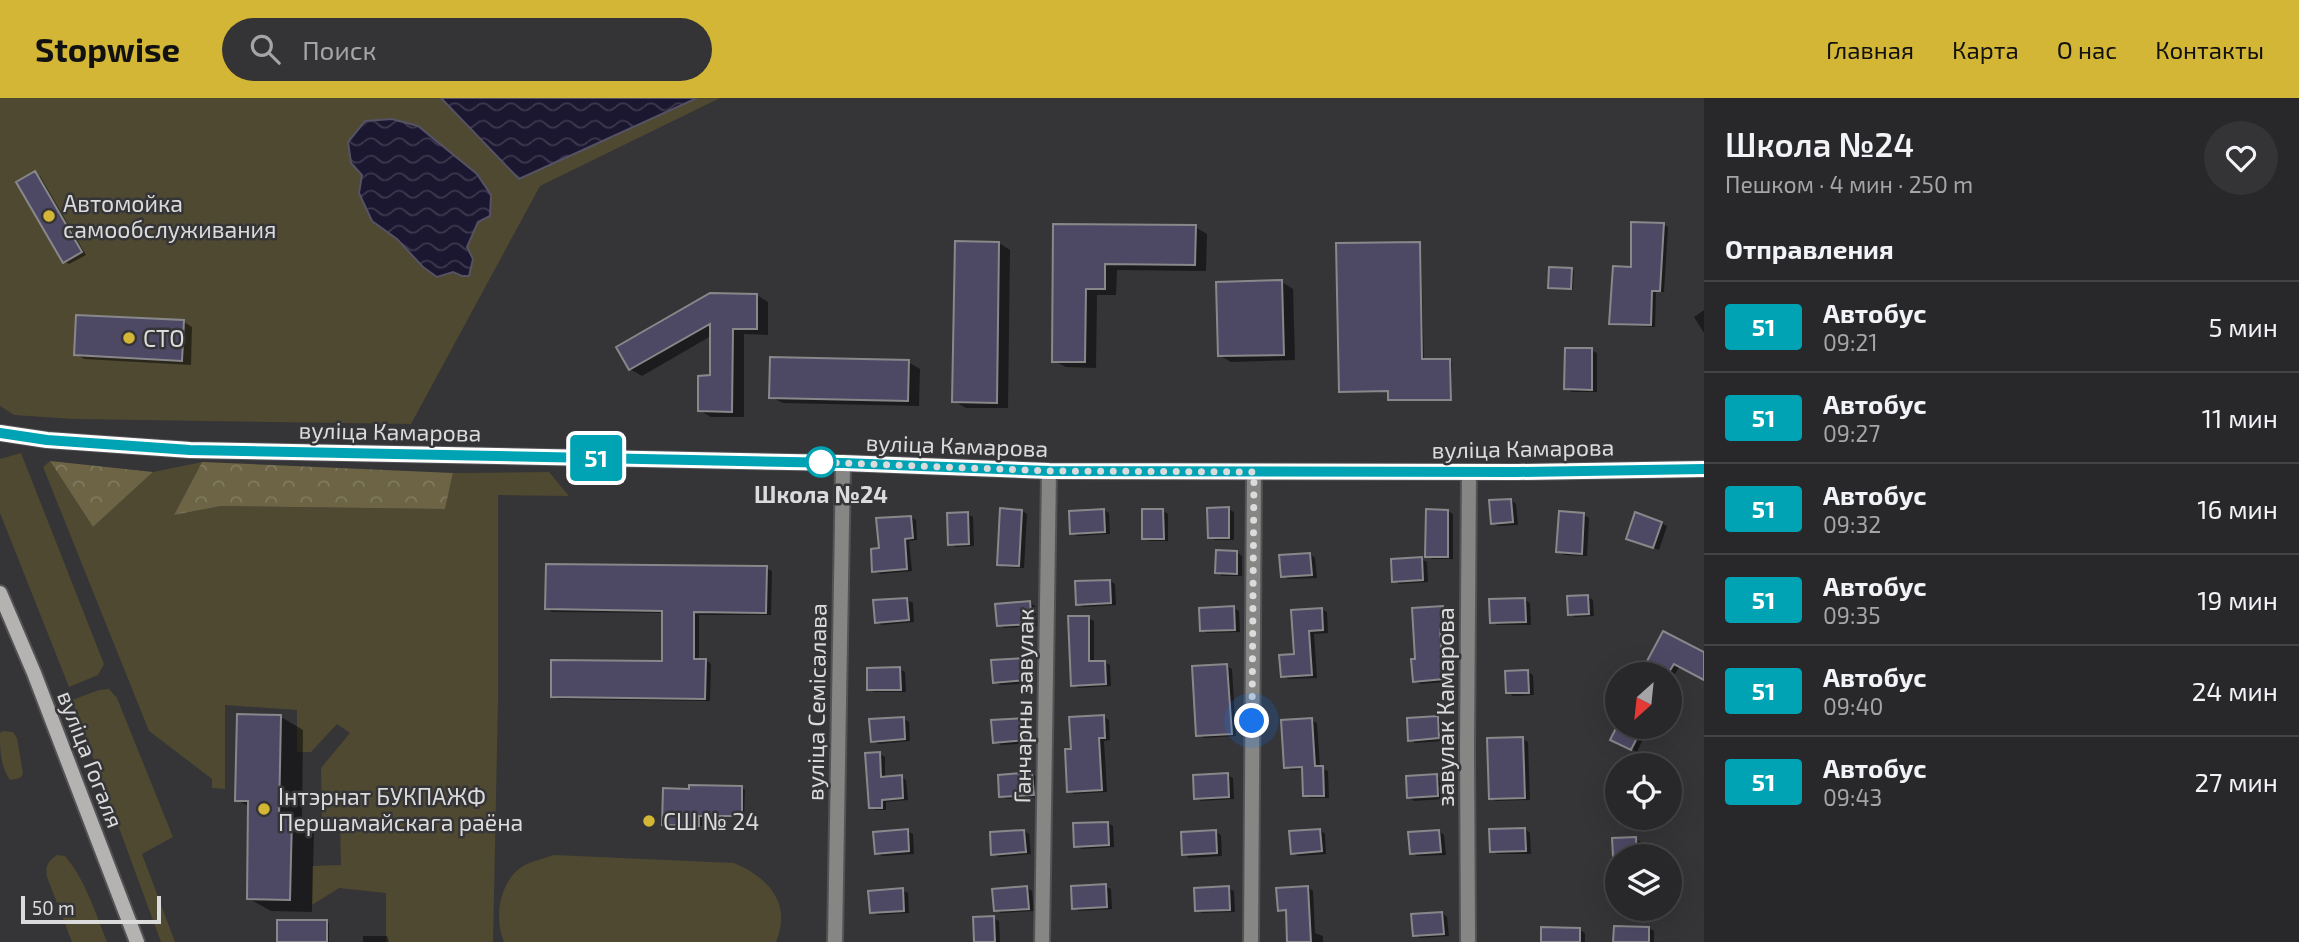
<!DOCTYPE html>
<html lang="ru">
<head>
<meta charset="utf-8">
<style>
  :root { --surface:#282729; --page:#343335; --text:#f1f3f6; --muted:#a5a5a8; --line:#444446; --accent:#d3b635 }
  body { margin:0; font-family:"Exo 2",sans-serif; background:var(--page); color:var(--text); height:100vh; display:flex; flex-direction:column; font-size:26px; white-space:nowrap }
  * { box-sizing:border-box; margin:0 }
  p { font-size:23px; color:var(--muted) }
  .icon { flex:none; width:38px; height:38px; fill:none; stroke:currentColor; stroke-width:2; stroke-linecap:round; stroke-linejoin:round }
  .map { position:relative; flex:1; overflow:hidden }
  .side { display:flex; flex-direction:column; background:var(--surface); width:595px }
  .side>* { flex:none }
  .badge { padding:0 14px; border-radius:5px; font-size:24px; line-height:46px }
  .needle { width:46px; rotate:207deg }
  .tools { position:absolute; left:1605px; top:564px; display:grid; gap:14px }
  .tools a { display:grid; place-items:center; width:77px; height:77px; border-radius:50%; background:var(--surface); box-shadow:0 7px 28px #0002,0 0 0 2px var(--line); font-size:35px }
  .scale { position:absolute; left:21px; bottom:18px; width:140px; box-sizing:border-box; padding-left:7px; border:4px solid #dbdbdc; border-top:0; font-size:19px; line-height:24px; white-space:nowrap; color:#dbdbdc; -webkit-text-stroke:5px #353437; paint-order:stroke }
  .you { position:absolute; width:35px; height:35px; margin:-18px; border:5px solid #fff; border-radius:50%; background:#1a73e8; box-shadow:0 0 0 10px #1a73e833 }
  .map>.badge { position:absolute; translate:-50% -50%; box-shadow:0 0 0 4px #fff }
  h2 { padding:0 21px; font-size:26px; line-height:63px }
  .round { display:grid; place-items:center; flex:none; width:74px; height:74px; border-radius:37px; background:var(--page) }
  .headline { display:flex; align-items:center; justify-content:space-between; height:119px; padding:0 21px }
  h1 { font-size:33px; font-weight:600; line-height:52px }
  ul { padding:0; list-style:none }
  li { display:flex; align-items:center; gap:21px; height:91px; padding:0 21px; border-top:2px solid var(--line) }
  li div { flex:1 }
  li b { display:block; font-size:26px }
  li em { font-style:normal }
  li .badge { min-width:77px; font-weight:700; text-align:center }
  header { display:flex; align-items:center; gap:42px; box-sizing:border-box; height:98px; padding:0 35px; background:var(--accent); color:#111 }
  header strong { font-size:33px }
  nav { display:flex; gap:38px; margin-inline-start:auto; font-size:24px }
  .search { width:490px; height:63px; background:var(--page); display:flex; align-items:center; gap:18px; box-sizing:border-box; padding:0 24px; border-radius:38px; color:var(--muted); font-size:26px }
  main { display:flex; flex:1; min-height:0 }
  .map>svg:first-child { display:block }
</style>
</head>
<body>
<header>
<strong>Stopwise</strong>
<div class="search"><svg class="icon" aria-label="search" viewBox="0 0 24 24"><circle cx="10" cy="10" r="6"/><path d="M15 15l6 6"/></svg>Поиск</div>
<nav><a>Главная</a><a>Карта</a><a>О нас</a><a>Контакты</a></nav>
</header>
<main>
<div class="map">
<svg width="1704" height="844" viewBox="0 0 1704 844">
  <defs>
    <pattern id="forest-crowns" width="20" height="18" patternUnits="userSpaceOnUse" patternTransform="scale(1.75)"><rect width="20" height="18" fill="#6c6445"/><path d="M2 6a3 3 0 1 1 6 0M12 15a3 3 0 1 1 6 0" fill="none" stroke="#807a5f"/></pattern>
    <pattern id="water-waves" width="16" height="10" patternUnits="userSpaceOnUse" patternTransform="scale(1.75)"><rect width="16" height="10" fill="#1c1730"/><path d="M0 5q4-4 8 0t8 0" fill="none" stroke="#3c384d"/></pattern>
  </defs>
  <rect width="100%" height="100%" fill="#353437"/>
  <path fill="#4f4931" d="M0,0H720L540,88L411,326L73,321L14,317L0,308Z
    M21,355L104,566L98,577L69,589L0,415V361Z
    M50,363L93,429L153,374L202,364L174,417L221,408L445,411L453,375L549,374L569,398L498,397V602L493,844H386V795L339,790L312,807V768L341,767L340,728L322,725L321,670L350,635L337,626L311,654H297V612L225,607V691L212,690V681L149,633L43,369Z
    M109,591L117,600L173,739L142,756L175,844H161L72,602L99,592Z
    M3,633L13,634L17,640L23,676L20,680L10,682C0,667 0,652 0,635Z
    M57,757L65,758C86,783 95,814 107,844H72L47,779C45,768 48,763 57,757Z
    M554,757L734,765C769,780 792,805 776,844H504C493,818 500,779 527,766C536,762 546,760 554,757Z"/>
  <path fill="url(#forest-crowns)" d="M50,363L153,374L93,429Z
    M202,364L453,375L445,411L221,408L174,417Z"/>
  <path fill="url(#water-waves)" stroke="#555264" stroke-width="2" d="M441,0H697L519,81Z
    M392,21L418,28L477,76L491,97L490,118L478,124L467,149L473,161L469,178H462L453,174L437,179L423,169L397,141L372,123L359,95L362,77L351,65L348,44L365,23Z"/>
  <path fill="#0007" d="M35,75L40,78L86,157L69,166L64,163Z
    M1633,126L1664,127L1668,129L1664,194H1656L1655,229L1615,227L1610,225L1633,171Z
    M1055,128L1195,129L1207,136L1206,173L1117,172L1116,197H1097L1096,270L1066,269L1054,263Z
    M999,145L1010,152L1008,310H966L954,303Z
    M1419,146L1421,147L1424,263L1452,264V302L1392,303L1389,301V293L1343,294L1341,293Z
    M1572,172L1574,173L1573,191L1550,189Z
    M1282,184L1293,191L1295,262L1231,264L1219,257Z
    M757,197L768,204V237L744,236V319H711L699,312L711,279V238L642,278L630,271Z
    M1704,212V235L1694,219Z
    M184,224L192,229L191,267L84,261L76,256Z
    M1591,252L1597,255V294H1572L1566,290Z
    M908,264L920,271L919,308L783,305L771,299Z
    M1511,402L1516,406L1518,427L1498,428L1493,425Z
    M1228,411L1234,414V442H1215L1210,439Z
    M1104,412L1109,415L1110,436L1077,438L1072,435Z
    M1022,413L1027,416L1024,470L1004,469L999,466Z
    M1163,413L1168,416V443H1149L1144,440Z
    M1448,413L1453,416V461H1432L1427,458Z
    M967,416L973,419L974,448L955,449L950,445Z
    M1584,417L1589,420L1587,458L1564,457L1558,453Z
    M911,419L916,422L917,442L909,443L912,473L880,476L874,473L880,452Z
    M1661,425L1667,428L1659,452L1634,443Z
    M1237,454L1242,458V478H1222L1217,474Z
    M1310,456L1315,460L1317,480L1288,481L1283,478Z
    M1421,461L1427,464L1428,484L1399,486L1394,483Z
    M766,470L772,473L771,517H699V562H706L711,566L710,603L558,601L552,598L663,565L664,515L552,514L547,510Z
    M1110,483L1115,486L1116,507L1083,509L1078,506Z
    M1588,499L1593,502L1594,518L1575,519L1569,516Z
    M907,502L913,505L914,524L882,527L876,524Z
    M1525,502L1530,505L1531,527H1497L1492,524Z
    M1030,505L1035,508L1037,528L1004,530L999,527Z
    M1233,510L1239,513L1240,534L1207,535L1202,532Z
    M1442,510L1448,513L1449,533H1445L1448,584L1420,586L1414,582L1417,562Z
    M1321,511L1327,514L1328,535L1314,536L1317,580L1288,581L1282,578L1295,557L1293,513Z
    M1088,520L1094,523V565L1104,564L1110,567L1111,588L1078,590L1073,587Z
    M1688,552L1704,560V580L1680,568L1675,576L1649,562Z
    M1026,562L1031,565L1032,585L1000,587L995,584Z
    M1227,568L1232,571L1236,638L1204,640L1198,637Z
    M900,571L905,574L906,594H874L869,591Z
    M1528,574L1533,577L1534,597L1513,598L1508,594Z
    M281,619L303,632L302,727L314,734L312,814L271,813L248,800L250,709L237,702Z
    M1104,619L1109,622L1110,642L1104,643L1107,694L1074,696L1069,693L1073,653Z
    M903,620L909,624L910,643L878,646L873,643Z
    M1437,620L1443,623L1444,643L1415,645L1410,641Z
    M1026,622L1031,625L1033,645L1001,647L995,644Z
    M1311,622L1317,625L1320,670L1328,673L1329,700H1310L1304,697V671L1291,672L1286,669Z
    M1619,628H1649L1637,654L1613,641Z
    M1523,641L1528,644L1530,702L1496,703L1491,700Z
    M880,656L885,659V680L901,679L906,682L908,702L886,704V712H876L871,709Z
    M1032,676L1037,679L1039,699L1007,701L1001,698Z
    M1227,677L1233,680L1234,701L1201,703L1195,700Z
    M1436,677L1442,681L1443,701L1414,703L1409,699Z
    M742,690L745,692L744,719H702V728H667L664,726Z
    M1108,725L1113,728L1114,749L1082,751L1076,748Z
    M1525,731L1530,735L1531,756H1497L1492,753Z
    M1320,732L1325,736L1326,756L1298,758L1292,755Z
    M907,733L913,736L914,756L882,758L877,755Z
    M1024,733L1029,736L1031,756L999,759L993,756Z
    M1439,733L1444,737L1446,757L1417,758L1412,755Z
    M1216,734L1221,737L1222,758L1189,760L1184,756Z
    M1635,741L1641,744V758H1617V781L1614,742Z
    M1105,788L1111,791L1112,811L1079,813L1074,810Z
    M1307,789L1313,793L1315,835L1323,838V844H1288V814L1280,811Z
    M1027,790L1032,793L1034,813L1001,815L996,812Z
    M1228,790L1234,793L1235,814L1202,815L1197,812Z
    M902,792L908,795L909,815L877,817L872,814Z
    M1442,815L1447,819L1449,838L1420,840L1415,837Z
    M975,820H993L999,823L1000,844H976Z
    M279,823L327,824L329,825V844H279Z
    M1615,830H1649L1654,833V844H1615Z
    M1543,831L1580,832L1585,835V844H1543Z
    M363,838H387L389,844H363Z"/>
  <path fill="#4d4965" stroke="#88888b" stroke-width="2" d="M35,73L82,154L63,165L16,84Z
    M1631,124L1664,125L1660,193H1652L1651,227L1609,226L1613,168L1631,169Z
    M1053,126L1196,127L1195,167L1105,166V191H1086L1085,264H1052Z
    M955,143L999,144L997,305L952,304Z
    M1420,144L1422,261H1450L1451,302H1388V293L1339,294L1336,145Z
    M1549,169L1572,170L1571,191L1548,190Z
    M1282,182L1284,257L1218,258L1216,184Z
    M710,195L757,196V231H733L732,314L698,313V278L710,277V226L629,272L616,249Z
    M76,217L184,222L182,263L74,257Z
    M1565,250H1592V292L1564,291Z
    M770,259L909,262L908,303L769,300Z
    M1511,401L1513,424L1491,426L1489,402Z
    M1229,409V440H1208L1207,410Z
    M1000,410L1022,412L1019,468L997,467Z
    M1104,411L1105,434L1070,436L1069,413Z
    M1142,411H1163L1164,441H1142Z
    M1426,411L1448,412V459H1425Z
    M1559,413L1584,415L1582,456L1556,454Z
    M968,414L969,446L948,447L947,415Z
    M1635,414L1662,424L1653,450L1626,441Z
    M911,418L913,440L905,441L907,471L872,474L871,451L879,450L876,420Z
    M1216,452L1237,453V476L1215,475Z
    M1310,455L1312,477L1281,479L1279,457Z
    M1422,459L1423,482L1392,484L1391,461Z
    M546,466L767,468L766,515L694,514V561H706L705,601L551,599V562L662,563V513L545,511Z
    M1110,482L1111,505L1076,507L1075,483Z
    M1588,497L1589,516L1568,517L1567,498Z
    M907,500L909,522L875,525L873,502Z
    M1525,500L1526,524L1490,525L1489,501Z
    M1030,503L1032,526L997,528L995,506Z
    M1234,508L1235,532L1200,533L1199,510Z
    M1443,508L1445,531H1440L1444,581L1413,584L1411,561H1415L1412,510Z
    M1322,510L1323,532L1309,533L1312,577L1281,579L1279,557L1294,556L1291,512Z
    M1068,518H1089V563H1105L1106,586L1071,588Z
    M1663,533L1704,554V582L1674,566L1669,574L1647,563Z
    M1026,560L1027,582L993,585L991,562Z
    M1227,566L1232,636L1196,638L1192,568Z
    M900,569L901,592H867V570Z
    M1528,572L1529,595H1506L1505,573Z
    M237,616L281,617L279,719H292L290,802L247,801L248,703H235Z
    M1104,617L1105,640H1099L1102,692L1067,694L1065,651H1071L1069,619Z
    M1438,618L1439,640L1408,643L1407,620Z
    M904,619L905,641L871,644L869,621Z
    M1026,620L1028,642L993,645L991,622Z
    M1312,620L1315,668H1323L1324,698H1303L1302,669L1284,670L1281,622Z
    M1617,628H1643L1631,652L1610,642Z
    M1523,639L1525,700L1489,701L1487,640Z
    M880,654L881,679L902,677L903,700L882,702V710H869L865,655Z
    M1032,674L1034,697L999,699L998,677Z
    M1228,675L1229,699L1194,701L1193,677Z
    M1437,676L1438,698L1407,700L1406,678Z
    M689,687L742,688V718H699V728L662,727L663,690L689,691Z
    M1108,724L1109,747L1074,749L1073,725Z
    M1525,730L1526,753L1490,754L1489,731Z
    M908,731L909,753L875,756L873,734Z
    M1320,731L1322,753L1291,756L1289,733Z
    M1024,732L1026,754L991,757L990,734Z
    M1216,732L1217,755L1182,757L1181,734Z
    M1439,732L1441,754L1410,756L1408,734Z
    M1636,739L1637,758H1613L1612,740Z
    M1106,786L1107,809L1072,811L1071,788Z
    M1027,788L1029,811L994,813L992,791Z
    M1229,788L1230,812L1195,813L1194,790Z
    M1308,788L1311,844H1287L1286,812L1278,813L1276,790Z
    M903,790L904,813L870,815L868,793Z
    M1442,814L1444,836L1413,838L1411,816Z
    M994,818L995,844H974L973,819Z
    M277,822H327V844H277Z
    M1614,828L1649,829V844H1613Z
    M1541,829L1580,830V844H1541Z"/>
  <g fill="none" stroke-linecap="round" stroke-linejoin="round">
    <g stroke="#535255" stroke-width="18">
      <path id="street" d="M835,844L843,365
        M1042,844L1049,373
        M1251,844L1254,374
        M1468,844L1467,649L1469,374"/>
    </g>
    <g stroke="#535255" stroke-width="18">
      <path id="secondary" d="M0,335L47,342L190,352L843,365L1049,373L1518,374L1704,371
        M0,495L34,575L137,844"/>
    </g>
    <use href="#street" stroke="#868684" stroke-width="14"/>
    <use href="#secondary" stroke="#b4b3b1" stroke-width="14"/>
  </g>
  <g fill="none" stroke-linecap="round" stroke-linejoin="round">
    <g stroke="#fff" stroke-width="16">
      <path id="line" d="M0,335L47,342L190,352L843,365L1049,373L1518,374L1704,371"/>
    </g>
    <use href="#line" stroke="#00a3b4" stroke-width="10"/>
    <path stroke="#dbdbdc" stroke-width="7" stroke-dasharray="0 12.6" d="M821,364H816L1049,373L1254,374L1252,623"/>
  </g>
  <g fill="#d3b635" stroke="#353437" stroke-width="2.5">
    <circle cx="49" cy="118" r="7"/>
    <circle cx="129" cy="240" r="7"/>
    <circle cx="264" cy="711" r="7"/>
    <circle cx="649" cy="723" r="7"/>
  </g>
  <circle fill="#fff" stroke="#00a3b4" stroke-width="3.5" cx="821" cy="364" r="14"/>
  <g text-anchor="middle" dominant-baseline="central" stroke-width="5" stroke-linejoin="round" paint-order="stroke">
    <g font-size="23" fill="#dbdbdc" stroke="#353437" text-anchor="start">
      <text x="63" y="105">Автомойка<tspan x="63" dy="26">самообслуживания</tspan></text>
      <text x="143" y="240">СТО</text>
      <text x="278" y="698">Інтэрнат БУКПАЖФ<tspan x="278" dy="26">Першамайскага раёна</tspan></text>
      <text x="663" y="723">СШ № 24</text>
    </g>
    <g font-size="23" fill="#dbdbdc" stroke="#353437">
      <text transform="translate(390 333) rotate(1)">вуліца Камарова</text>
      <text transform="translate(957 347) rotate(2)">вуліца Камарова</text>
      <text transform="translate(1523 350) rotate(-1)">вуліца Камарова</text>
      <text transform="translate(816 604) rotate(-89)">вуліца Семісалава</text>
      <text transform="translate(1023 608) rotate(-89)">Ганчарны завулак</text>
      <text transform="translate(1445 609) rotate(-90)">завулак Камарова</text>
      <text transform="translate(91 661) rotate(69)">вуліца Гогаля</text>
    </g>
    <g font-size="23" font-weight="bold" fill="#dbdbdc" stroke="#353437">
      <text x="821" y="396">Школа №24</text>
    </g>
  </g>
</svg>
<div class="tools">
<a><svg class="needle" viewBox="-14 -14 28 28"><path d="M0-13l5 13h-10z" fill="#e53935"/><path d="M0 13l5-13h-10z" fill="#a5a5a8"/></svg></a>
<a><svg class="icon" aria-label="locate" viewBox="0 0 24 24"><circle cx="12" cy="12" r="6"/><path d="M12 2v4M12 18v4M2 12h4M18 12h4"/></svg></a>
<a><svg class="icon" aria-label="layers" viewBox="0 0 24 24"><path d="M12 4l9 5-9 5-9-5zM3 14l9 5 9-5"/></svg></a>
</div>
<div class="scale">50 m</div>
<div class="you" style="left:1252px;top:623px"></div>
<b class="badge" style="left:596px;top:360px;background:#00a3b4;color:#fff">51</b>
</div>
<section class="side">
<div class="headline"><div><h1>Школа №24</h1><p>Пешком · 4 мин · 250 m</p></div><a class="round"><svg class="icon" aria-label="heart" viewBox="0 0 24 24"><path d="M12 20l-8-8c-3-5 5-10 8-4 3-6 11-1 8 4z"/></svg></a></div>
<h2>Отправления</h2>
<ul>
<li><span class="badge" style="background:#00a3b4;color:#fff">51</span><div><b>Автобус</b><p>09:21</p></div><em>5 мин</em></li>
<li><span class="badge" style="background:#00a3b4;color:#fff">51</span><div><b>Автобус</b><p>09:27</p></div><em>11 мин</em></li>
<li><span class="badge" style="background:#00a3b4;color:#fff">51</span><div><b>Автобус</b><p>09:32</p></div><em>16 мин</em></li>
<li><span class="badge" style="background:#00a3b4;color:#fff">51</span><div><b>Автобус</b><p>09:35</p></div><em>19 мин</em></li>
<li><span class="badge" style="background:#00a3b4;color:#fff">51</span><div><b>Автобус</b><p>09:40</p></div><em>24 мин</em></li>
<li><span class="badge" style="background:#00a3b4;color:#fff">51</span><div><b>Автобус</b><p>09:43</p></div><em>27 мин</em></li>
</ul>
</section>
</main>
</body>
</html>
